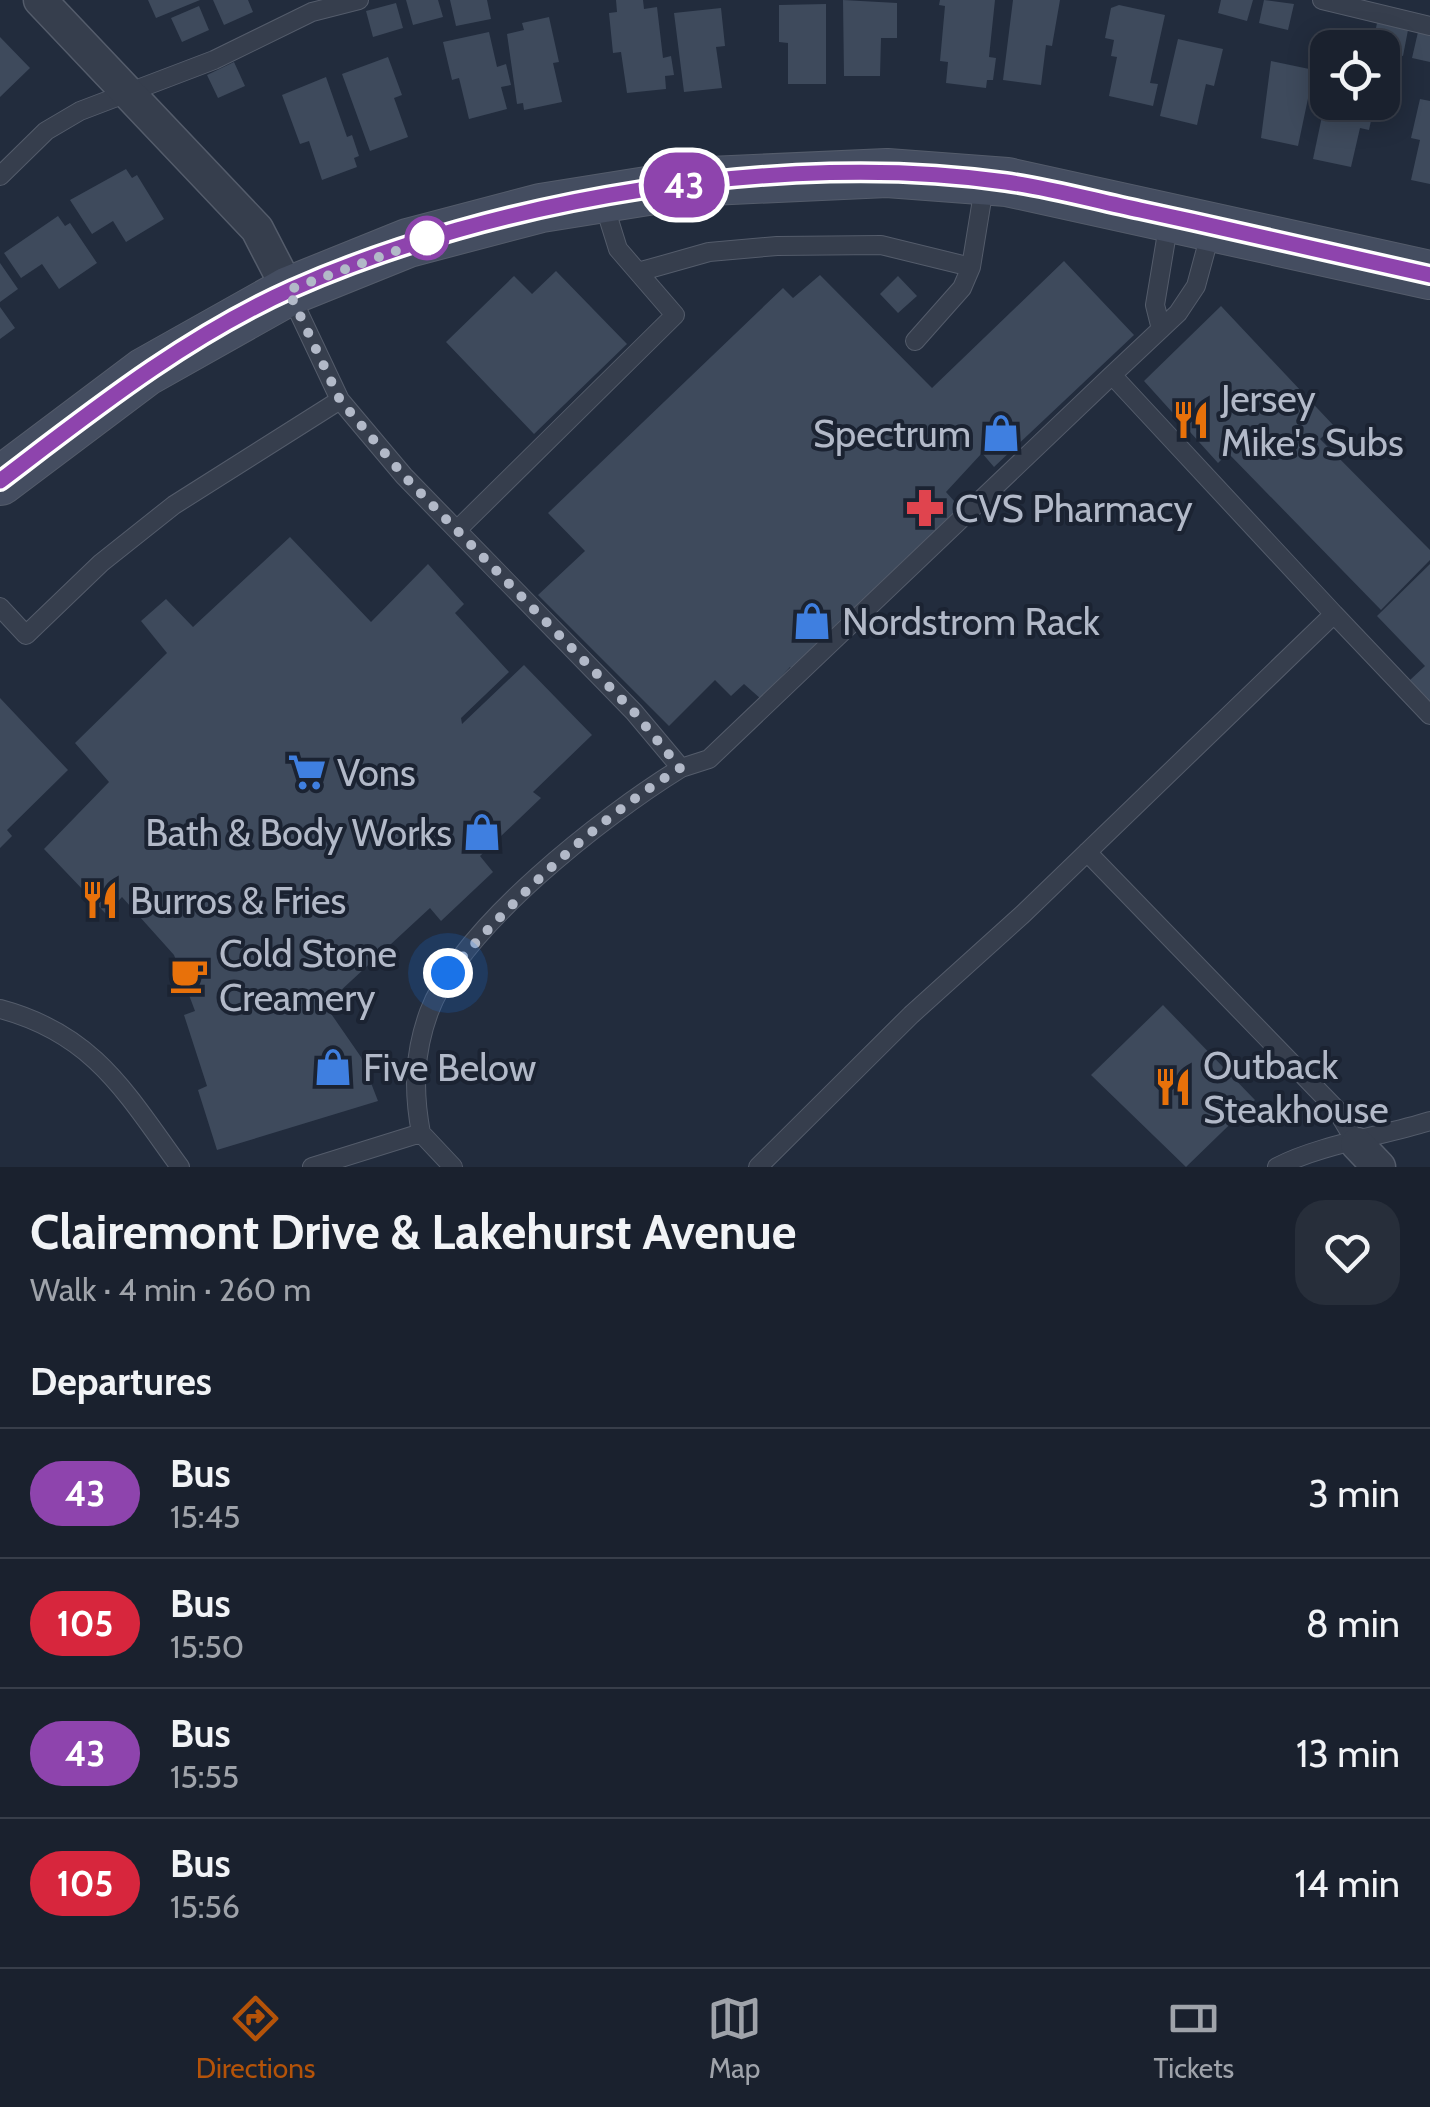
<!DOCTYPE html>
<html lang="en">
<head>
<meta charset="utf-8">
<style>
  :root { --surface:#1a212e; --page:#272e3a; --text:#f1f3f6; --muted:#9fa3aa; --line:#383e4a; --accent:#b45309 }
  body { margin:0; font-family:Cabin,sans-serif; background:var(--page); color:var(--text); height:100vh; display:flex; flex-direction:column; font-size:38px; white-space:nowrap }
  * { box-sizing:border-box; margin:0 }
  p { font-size:32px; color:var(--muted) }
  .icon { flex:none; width:55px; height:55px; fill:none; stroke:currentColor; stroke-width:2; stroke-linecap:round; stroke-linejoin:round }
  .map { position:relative; height:1167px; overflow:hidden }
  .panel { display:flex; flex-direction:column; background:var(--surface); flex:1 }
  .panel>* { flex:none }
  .badge { padding:0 20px; border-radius:32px; font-size:35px; line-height:65px }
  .fabs { position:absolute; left:1310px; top:30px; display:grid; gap:20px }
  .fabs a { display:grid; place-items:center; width:90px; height:90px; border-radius:20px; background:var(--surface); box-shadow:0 5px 25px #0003,0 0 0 2px var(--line); font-size:50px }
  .you { position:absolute; width:50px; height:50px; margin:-25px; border:8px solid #fff; border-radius:50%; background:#1a73e8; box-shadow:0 0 0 15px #1a73e833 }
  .map>.badge { position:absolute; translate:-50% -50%; box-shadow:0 0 0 5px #fff }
  h2 { padding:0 30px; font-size:38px; line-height:90px }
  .round { display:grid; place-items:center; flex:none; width:105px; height:105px; border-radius:30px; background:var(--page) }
  .head { display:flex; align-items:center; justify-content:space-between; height:170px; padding:0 30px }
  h1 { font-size:48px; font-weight:700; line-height:75px }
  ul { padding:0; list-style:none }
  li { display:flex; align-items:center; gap:30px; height:130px; padding:0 30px; border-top:2px solid var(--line) }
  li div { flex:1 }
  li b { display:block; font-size:38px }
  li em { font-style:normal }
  li .badge { min-width:110px; font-weight:700; text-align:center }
  .tab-bar { display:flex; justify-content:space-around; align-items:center; height:140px; border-top:2px solid var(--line); background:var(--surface); font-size:28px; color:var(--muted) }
  .tab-bar a { display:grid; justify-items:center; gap:5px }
  .tab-bar .active { color:var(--accent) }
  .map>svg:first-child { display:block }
</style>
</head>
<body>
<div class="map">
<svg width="1430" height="1167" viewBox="0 0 1430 1167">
  <rect width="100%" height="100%" fill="#222c3d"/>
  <path fill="#3e4a5c" d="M148,0H200L156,18Z
    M213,0H248L253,12L224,25Z
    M406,0H438L443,17L413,25Z
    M450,0H487L491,19L456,26Z
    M616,0H643L644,9L657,7L663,58L671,56L674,75L665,76L666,89L627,93L621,52L613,53L609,13L617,12Z
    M843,0L897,3V38H881L880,76H844Z
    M940,0H995L989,57L996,58L993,80H987L986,88L946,83L948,62L940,61L945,6L939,5Z
    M1013,0H1060L1052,46L1046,45L1041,85L1003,80Z
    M1221,0H1253L1247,21L1218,13Z
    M1264,0L1294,4L1288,30L1259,23Z
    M396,3L403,28L373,37L366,11Z
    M826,4V84H788V43L779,42V5Z
    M1119,5L1165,15L1150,83L1158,84L1153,106L1109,96L1117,57L1111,56L1114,40L1105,38L1111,8Z
    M199,6L209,30L182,42L171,18Z
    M721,8L725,46L716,47L722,88L684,92L674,13Z
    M549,17L559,62L553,63L562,102L524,110L523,103L517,104L507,34L524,30L522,23Z
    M1377,23L1408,30L1403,56L1372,48Z
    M489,32L497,67L506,64L511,85L501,87L507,109L469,119L459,78L452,80L443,42Z
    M1418,32L1430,35V62L1412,58Z
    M0,37L30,68L0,97Z
    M1178,39L1223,49L1214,86L1206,84L1197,125L1160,116Z
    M388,57L402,95L394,98L408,137L370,151L342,74Z
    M1271,61L1314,70L1298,146L1261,138Z
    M234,62L245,86L218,98L207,75Z
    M326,77L347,137L352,135L359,156L354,158L357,167L322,180L309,141L300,144L282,95Z
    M1420,99L1430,101V184L1411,180L1420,140L1411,138Z
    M1325,102H1375L1369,130L1360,128L1351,167L1313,159Z
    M126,169L132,178L137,175L164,219L126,242L113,221L92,234L70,200Z
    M58,216L65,226L70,223L97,263L59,289L42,264L21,278L4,253Z
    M1064,261L1134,335L994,467L982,453L946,492L963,511L912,561L907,557L796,673L790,667L761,699L744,684L731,696L715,680L669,726L538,595L585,551L548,513L783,288L793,298L820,275L932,388Z
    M0,263L18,289L0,302Z
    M556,271L627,344L534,434L446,342L514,276L532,294Z
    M898,276L917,296L898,313L880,294Z
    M1221,306L1334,426L1320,439L1430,550V560L1381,610L1228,453L1218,463L1144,381Z
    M0,307L15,328L0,339Z
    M290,537L371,622L428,564L464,604L455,613L509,672L461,718L462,724L524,665L592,735L533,792L541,798L480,856L493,872L441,921L430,908L325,1005L361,1057L378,1101L217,1150L198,1090L207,1086L184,1015L195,1011L174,955L122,897L106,914L44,849L109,782L75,743L167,653L141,621L166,599L193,627Z
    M1430,564V702L1410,680L1425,666L1377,616Z
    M0,698L68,770L7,830L12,836L0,848Z
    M1163,1005L1255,1100L1186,1167L1091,1075Z"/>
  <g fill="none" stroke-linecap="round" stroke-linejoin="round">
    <g stroke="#545c6b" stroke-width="20">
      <path id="lane" d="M1322,0L1430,26
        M0,176L46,131L80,111L214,60L312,12L359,0
        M638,272L709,252L777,246L881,245L971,267L985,181
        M289,292L340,400L404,476L634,712L681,768C603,816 461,927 429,1012C414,1053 413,1091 421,1133
        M1161,329L1155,305L1169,221
        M915,341L962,288L971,267
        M457,530L675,315L618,249L603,201
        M0,607L26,635L101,563L174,505L340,400
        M1334,614L1430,715
        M681,768L709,759L1112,375
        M1087,852L1336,1109L1357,1144
        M0,1009C94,1034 126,1093 180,1167
        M312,1167L421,1133L453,1167
        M758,1167L911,1015L1023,914L1334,614L1112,375L1178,313L1196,286L1212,227
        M1277,1167C1319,1145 1382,1136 1430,1121"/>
    </g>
    <g stroke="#545c6b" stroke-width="35">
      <path id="street" d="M40,0L257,229L289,291
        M1357,1144L1379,1167"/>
    </g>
    <g stroke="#545c6b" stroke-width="50">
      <path id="secondary" d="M0,481L145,372L289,291L408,243L541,208L710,181L887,173L1007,182L1430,275"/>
    </g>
    <use href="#lane" stroke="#363e4d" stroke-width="18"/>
    <use href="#street" stroke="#363e4d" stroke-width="32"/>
    <use href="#secondary" stroke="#444d60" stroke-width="48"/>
  </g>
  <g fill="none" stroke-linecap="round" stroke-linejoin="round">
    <g stroke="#fff" stroke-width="22">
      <path id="line" d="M0,481C92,411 185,337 292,289C495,199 785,150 1006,182C1051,188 1096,201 1140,210C1237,231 1334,253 1430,275"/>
    </g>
    <use href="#line" stroke="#8e44ad" stroke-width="15"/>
    <path stroke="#b2b9c8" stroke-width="10" stroke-dasharray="0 18" d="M427,238L437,236L288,290L340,400L404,476L634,712L680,768C591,824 518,895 448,973"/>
  </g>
  <defs>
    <g id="restaurant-bare" transform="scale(3)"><path d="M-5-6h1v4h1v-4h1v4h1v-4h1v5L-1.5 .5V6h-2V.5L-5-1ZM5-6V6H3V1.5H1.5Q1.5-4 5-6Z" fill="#e8710a" stroke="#1b2332" stroke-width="2.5" paint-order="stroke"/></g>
    <g id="shop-bare" transform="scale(3)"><path d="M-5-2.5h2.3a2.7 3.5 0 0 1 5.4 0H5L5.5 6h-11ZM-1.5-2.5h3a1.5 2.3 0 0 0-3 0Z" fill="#3f7fe0" stroke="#1b2332" stroke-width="2.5" paint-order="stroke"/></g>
    <g id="pharmacy-bare" transform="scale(3)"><path d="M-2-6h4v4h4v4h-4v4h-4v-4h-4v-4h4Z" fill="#e0444e" stroke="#1b2332" stroke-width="2.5" paint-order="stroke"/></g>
    <g id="supermarket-bare" transform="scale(3)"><path d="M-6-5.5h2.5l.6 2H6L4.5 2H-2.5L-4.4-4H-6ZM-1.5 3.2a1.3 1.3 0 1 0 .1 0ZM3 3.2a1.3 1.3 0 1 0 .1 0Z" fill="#3f7fe0" stroke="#1b2332" stroke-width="2.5" paint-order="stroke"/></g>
    <g id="cafe-bare" transform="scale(3)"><path d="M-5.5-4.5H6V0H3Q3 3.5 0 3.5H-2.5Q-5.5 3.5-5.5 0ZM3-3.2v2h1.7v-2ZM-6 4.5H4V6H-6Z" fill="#e8710a" stroke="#1b2332" stroke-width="2.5" paint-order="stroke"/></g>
  </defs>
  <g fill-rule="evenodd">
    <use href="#restaurant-bare" x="1191" y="420"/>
    <use href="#shop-bare" x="1001" y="433"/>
    <use href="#pharmacy-bare" x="925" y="508"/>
    <use href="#shop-bare" x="812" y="621"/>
    <use href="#supermarket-bare" x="307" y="772"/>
    <use href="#shop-bare" x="482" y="832"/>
    <use href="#restaurant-bare" x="100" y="900"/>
    <use href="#cafe-bare" x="189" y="975"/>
    <use href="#shop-bare" x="333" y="1067"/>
    <use href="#restaurant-bare" x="1173" y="1087"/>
  </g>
  <circle fill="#fff" stroke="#8e44ad" stroke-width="5" cx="427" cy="238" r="20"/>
  <g text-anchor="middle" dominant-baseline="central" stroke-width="8" stroke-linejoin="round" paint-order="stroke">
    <g font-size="38" fill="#b2b9c8" stroke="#1b2332" text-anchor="start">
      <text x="1221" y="398">Jersey<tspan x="1221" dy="44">Mike's Subs</tspan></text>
      <text x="971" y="433" text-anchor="end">Spectrum</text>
      <text x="955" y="508">CVS Pharmacy</text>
      <text x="842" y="621">Nordstrom Rack</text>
      <text x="337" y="772">Vons</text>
      <text x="452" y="832" text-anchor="end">Bath &amp; Body Works</text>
      <text x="130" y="900">Burros &amp; Fries</text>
      <text x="219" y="953">Cold Stone<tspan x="219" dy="44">Creamery</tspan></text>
      <text x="1203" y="1065">Outback<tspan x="1203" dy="44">Steakhouse</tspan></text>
      <text x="363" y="1067">Five Below</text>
    </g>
  </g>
</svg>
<div class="fabs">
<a><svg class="icon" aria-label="locate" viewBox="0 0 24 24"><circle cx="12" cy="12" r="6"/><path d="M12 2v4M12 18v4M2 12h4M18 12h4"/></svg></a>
</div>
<div class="you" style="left:448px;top:973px"></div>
<b class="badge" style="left:684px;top:185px;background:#8e44ad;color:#fff">43</b>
</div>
<section class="panel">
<div class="head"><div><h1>Clairemont Drive &amp; Lakehurst Avenue</h1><p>Walk · 4 min · 260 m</p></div><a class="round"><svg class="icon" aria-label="heart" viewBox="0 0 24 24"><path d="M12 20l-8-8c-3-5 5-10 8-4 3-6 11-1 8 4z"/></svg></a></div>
<h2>Departures</h2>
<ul>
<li><span class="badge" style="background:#8e44ad;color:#fff">43</span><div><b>Bus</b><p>15:45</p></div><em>3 min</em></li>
<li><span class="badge" style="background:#d7263d;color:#fff">105</span><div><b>Bus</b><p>15:50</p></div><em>8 min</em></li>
<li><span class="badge" style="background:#8e44ad;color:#fff">43</span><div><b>Bus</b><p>15:55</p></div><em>13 min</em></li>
<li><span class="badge" style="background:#d7263d;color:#fff">105</span><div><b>Bus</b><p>15:56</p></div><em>14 min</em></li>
</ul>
</section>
<nav class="tab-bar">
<a class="active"><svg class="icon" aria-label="directions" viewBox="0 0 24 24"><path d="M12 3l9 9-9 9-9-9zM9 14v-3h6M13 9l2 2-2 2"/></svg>Directions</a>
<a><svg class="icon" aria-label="map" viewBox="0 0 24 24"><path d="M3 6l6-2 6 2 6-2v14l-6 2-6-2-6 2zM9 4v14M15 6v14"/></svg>Map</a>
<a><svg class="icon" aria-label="tickets" viewBox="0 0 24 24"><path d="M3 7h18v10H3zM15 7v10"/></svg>Tickets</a>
</nav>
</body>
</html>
